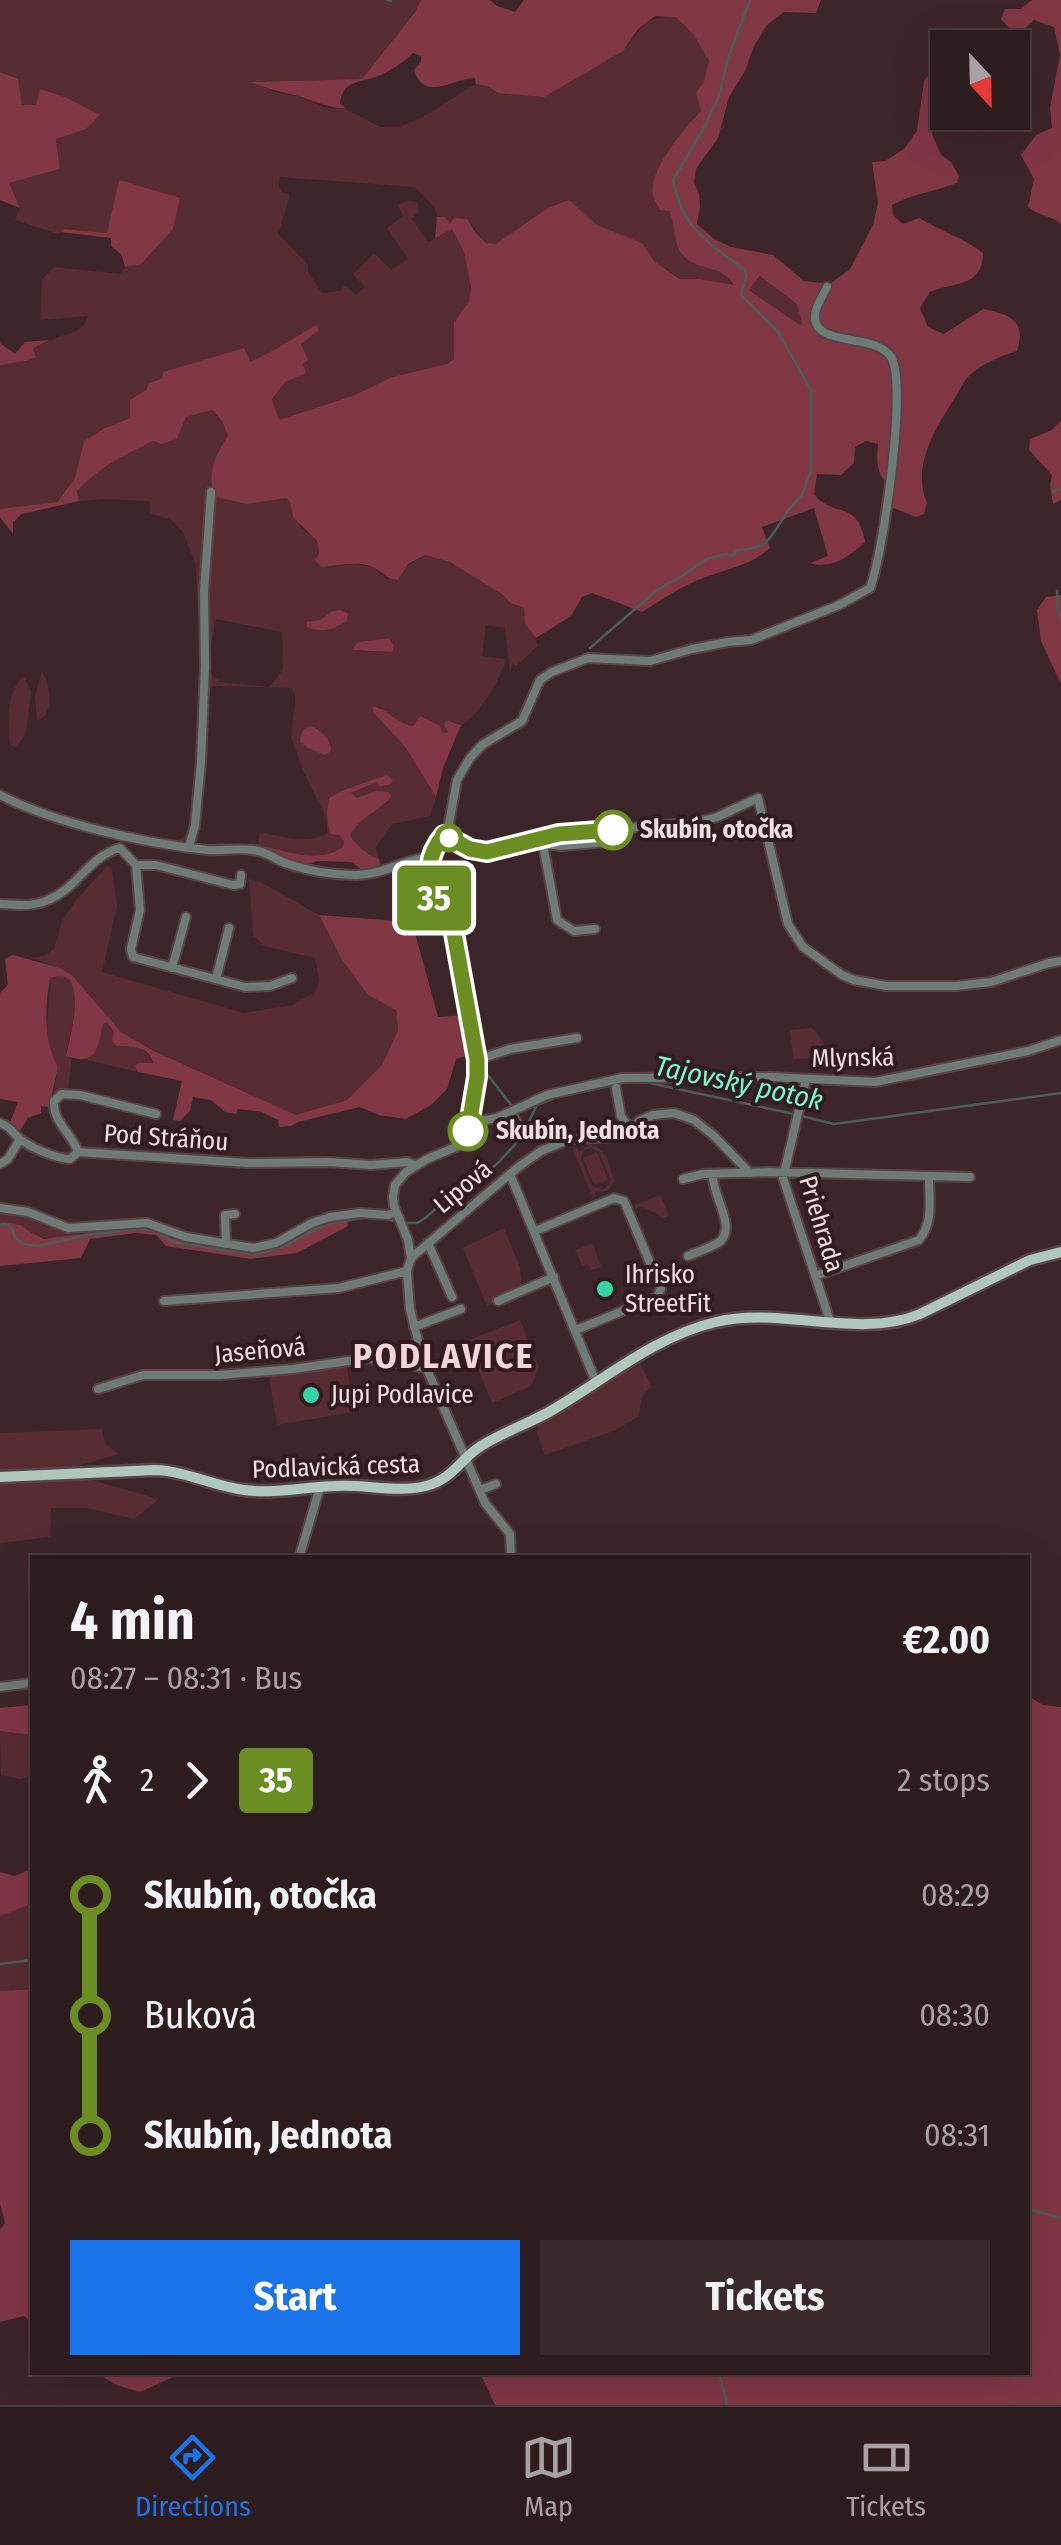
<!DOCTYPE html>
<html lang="en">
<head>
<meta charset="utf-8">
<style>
  :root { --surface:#2d1c1e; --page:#39292b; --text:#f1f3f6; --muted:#a7a1a4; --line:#483a3c; --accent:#1a73e8 }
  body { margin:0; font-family:"Fira Sans Condensed",sans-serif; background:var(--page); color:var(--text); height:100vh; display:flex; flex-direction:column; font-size:38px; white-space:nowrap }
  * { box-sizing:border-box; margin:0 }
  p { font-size:32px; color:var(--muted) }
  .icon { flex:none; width:55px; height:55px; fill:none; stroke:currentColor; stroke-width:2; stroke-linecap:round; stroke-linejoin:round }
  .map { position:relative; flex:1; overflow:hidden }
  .details { position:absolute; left:30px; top:1555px; width:1000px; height:820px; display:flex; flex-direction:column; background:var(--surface); border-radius:0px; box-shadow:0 10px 40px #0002,0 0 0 2px var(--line) }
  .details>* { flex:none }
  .badge { padding:0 20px; border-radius:8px; font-size:35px; line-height:65px }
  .needle { width:65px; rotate:158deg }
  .controls { position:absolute; left:930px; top:30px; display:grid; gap:20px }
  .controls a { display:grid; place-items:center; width:100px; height:100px; border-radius:0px; background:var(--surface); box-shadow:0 10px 40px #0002,0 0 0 2px var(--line); font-size:50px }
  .map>.badge { position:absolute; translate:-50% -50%; box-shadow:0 0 0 5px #fff }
  .legs { display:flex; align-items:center; gap:15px; height:110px; padding:0 40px; font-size:32px }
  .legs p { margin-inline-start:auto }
  .summary { display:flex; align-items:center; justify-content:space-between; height:170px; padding:0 40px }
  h1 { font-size:55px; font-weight:700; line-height:75px }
  .action { display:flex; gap:20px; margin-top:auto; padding:20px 40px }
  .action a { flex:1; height:115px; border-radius:0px; background:var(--accent); color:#fff; font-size:40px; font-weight:700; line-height:115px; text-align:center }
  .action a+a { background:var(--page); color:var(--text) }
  ul { padding:0 40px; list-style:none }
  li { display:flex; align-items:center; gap:35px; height:120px; font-size:38px }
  li i { display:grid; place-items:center; width:15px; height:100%; margin:0 12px; background:currentColor }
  li i::after { content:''; width:25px; height:25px; margin:-12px; border:8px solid; border-radius:50%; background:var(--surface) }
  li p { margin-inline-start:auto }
  li:first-child i { background:linear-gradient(#0000 50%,currentColor 0) }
  li:last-child i { background:linear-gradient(currentColor 50%,#0000 0) }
  .tabs { display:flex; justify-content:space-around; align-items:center; height:140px; border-top:2px solid var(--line); background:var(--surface); font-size:28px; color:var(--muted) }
  .tabs a { display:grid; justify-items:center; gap:5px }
  .tabs .current { color:var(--accent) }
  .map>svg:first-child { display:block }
</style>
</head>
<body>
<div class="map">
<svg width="1061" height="2405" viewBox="0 0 1061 2405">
  <rect width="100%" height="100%" fill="#3c2528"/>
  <path fill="#572b32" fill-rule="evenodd" d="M0,0H421L415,11L362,79L253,82L273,91L299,97L326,108L346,109L380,127H399L419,119L476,84L487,86L498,93C538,83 585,78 619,53C645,34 633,16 676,17L694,35L709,60L701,111L691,120L669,211L676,224L675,237L693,264C710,268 726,270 734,286L700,279H681L655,262L642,243L597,225L569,200L496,244H486L467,219L450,223L445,217H437L435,208L415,187L280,177L279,186L282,192L290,195L278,234L308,265V272L322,293L340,291L345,285L356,295L365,287L353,274L374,253L391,270L408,259L387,228L403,216L398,205L408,201L417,202L419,211L412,219L428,242L452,228L464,252L471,288L469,302L454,323V359L447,364L392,377L352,396L279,420L272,399L285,382L307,360L301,344L318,330L298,335L278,350L249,362L243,349L164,372L162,377L149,383L130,418L105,428L84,441L75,478L56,502L0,509V365L26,361L36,356L33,348C41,345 48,341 56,338C70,332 83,333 88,316L40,320L42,280L54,267L120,274L125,267L141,263L180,199L119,181L107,233L64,229L58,234L15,220L20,208L9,183L60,169L56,138L86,129L41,89L36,105H22L5,73L0,72Z
    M761,276L797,304L802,323L799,326L749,289Z
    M212,410L222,421L228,436L218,451L247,504L286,497L290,501L301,527L317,541L321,567L354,564L374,567L386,579L425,555L450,562L503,595L509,602L524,608C525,631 533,627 538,646L516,666L513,663L510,672L505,628L486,625L482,656L506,659C501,679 478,717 461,725L452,721L447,732L443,733L416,721L413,726L404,725L379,707L373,712L406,748L436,797L430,816L392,824L376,847L379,859C370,857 355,844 350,836L356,824L386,803L376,792L357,798L350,794L387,776L346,789L339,835L345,841L343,847C313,865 289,851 258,845L260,832C282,837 307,844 327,834C329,814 316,799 308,781C302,769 298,756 293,743C287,725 301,706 292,688L211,686L209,689L200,827L203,830H197L183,841L175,843L190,832L198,748L199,625L196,565L183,532L171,520L150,513L149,501L104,499L79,501L77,491L92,475L122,455L155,441L186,417ZM216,619L282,632L283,670L269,687L220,682L211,673L212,665L208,660ZM388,638L394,646L392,652L357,651L358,642Z
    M42,671C49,681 53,703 45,716L37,721L35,696Z
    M24,676L31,692L27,727L24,737L15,747L10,745C8,723 6,691 24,676Z
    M107,866L112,869L117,906L102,972L244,1013L293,1005L315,992L319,980L315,958L264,946L253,935L249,879L261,882L319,915L342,960L368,995L396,1009L398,1029L382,1065L347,1100L296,1115L155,1051L121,1032L72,975L60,968L32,958L44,956L54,949L62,921L77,899Z
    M57,974C62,976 68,977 72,981C81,994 69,1039 66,1055L72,1056L68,1090H61L53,1095L58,1067L51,1055L47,1034L50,977Z
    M107,1022C119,1040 145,1043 153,1063L135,1066L138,1072L83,1059C99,1053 99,1039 103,1023Z
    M812,1028L824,1042L823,1058L793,1059L790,1030Z
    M590,1145C607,1147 609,1166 615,1181L607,1191L595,1192L596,1196L593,1198L573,1150L577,1148L579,1152ZM590,1147L599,1152L610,1178L609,1185L602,1190L592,1186L581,1159L583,1151Z
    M597,1152L608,1180L594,1185L583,1158Z
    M661,1195L669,1216L663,1218L642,1206L634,1209L633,1205Z
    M0,1213L27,1217L48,1228L82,1229L83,1232C72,1237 52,1241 40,1237C22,1233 22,1223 0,1223Z
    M504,1228L520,1267L522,1291L487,1306L463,1248Z
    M593,1244L601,1267L591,1270L587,1264L582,1265L575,1250Z
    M520,1320L539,1367L531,1386L492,1403L467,1341Z
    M639,1361L652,1387C640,1394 641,1403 639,1416L616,1430L545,1455L536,1431L539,1429L536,1424Z
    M347,1366L353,1412L277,1425L269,1377Z
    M102,1429L105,1444L119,1454L67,1469V1478L95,1481L159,1499L134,1519L87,1508H51L50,1537L0,1543V1433Z
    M0,1731L32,1735V1774L20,1779L1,1775Z
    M32,1904V1989L0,1991V1916Z"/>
  <path fill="#813644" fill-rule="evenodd" d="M421,0H490L497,6L515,12L524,0H821L816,13L784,12L767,25L754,46L745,71L729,97L718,138L696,169L694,182L699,194L700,206L697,224L714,239L731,247L773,255L804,281L830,284L850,269L873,225L878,203L872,162L885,161L904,149L917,131L924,81L932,71L929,58L939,51L947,78L932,134L941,155L951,162L959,176L957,183C934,192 914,193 892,205L893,215L903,224L919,218C940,231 964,238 983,253C982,288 956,281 930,292L920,308L928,327L944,334L983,309C1009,314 1027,320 1017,351C1000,357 982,363 969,376C963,381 961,389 956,396C936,427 911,466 927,503L924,514L916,517L891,507L894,491C877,476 876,466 878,444L866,441L855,447L854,463L841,475L817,474L814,494C832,518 858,499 865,542C850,556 831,570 810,563L828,556L814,508L762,527L770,548C749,567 723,569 698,580C678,589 660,600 642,612L592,593L582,597L571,616L536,638L525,624L524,608L509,602L503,595L450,562L425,555L408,564L398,580C385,579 382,570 370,566C355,561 336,566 321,567L315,560L319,554L317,541L293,517L290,501L286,498L247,504L216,497C205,476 216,453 228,436L222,421L212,410L186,417L177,439L161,444L154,441C125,454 99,467 77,491L79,501L22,514L13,522V534L0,517V509L57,502L75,478L84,441L105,428L130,418V400L146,390L149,383L162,378L163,372L244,348L250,362C276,351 292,338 317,325L319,330L301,344L308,360L303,364L306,373L285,382L272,399L279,420L352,396L392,377L447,364L454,359V322L469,302L471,288L464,252L452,229L435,238L437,217H445L450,223L454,218L467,219L476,233L486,243L496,244L548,208L569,200L597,225L642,243L655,262L680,279H700L734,285C719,262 701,273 685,257C672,246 677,226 669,211L660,210C658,205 654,201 653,195C648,171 685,127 701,111L696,93L704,82L709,61L694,35L676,17L655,16L638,29L623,51L544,97L498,93L487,86L476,84L475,78C454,78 424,103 414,70L421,62V56L413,53C404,62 389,72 378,76C361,83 343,79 340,103L346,109C328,108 315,101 298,96C282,92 267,89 251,82L362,79L415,12ZM760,276L797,304L802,323L800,325L749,290Z
    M1032,0H1061V224C1050,215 1039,216 1028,207L1034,179L1021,155L1036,135L1052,128L1050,108L1060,55L1054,27L1034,20L1024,29H1010L1001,19L1005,9H1021Z
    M0,72L18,79L22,105H36L40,89L65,97L100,115L86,129L56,139L60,169L9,183L20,208L0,200Z
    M119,180L180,198L173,229L141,264L125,267L121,254L111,246V238L60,232L64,229L107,233Z
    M50,340L33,348L36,357L26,361L0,365V343L15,354L25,342Z
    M1061,421V500L1053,504L1050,485L1052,475L1029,450L1030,439L1052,430Z
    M1061,595V684L1041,641L1037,610L1046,597Z
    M339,610L348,613L347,621C333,629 323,634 307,627V622L320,620L333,611Z
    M389,638L394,646L392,652L352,650L358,642Z
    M373,706C388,709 397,724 413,726L420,716L440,726L443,733L448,732L444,725L446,720L461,725L443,768L436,797L406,748L373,712Z
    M311,726C322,732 331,738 331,751L325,755L308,748L300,742C300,733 303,728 311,726Z
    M387,775L393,780L389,785L380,786L376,782L351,793L357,798L376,791L389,792L391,797C378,812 359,817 350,836C355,844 370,857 379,859L381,870L365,872L351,862L317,861L308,865L249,850L219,855L199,852L197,845C217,844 236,843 255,845C287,849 312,866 343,847L344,841L339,835L331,834C326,822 327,810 329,798L346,789Z
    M319,915L412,922L438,1017L466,1015L474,1054L456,1059L447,1089L431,1105L406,1119L379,1115L360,1107L298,1122L291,1126L279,1127L278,1120L262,1112L238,1109L236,1114L225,1112L211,1100L193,1097L190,1111L180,1121L173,1120L182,1081L138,1072L135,1066L139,1063H153C149,1045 132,1047 117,1046L112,1041L114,1032L107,1022L103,1024C100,1035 99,1058 83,1059C77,1060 72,1057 66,1056C70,1037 91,963 50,978C45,1006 43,1041 58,1067L49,1107L41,1106V1113L28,1118L19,1132L10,1122L18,1102L0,1099V993L8,985L5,959L13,955L60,968L72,975L121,1032L154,1051L296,1115L347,1100L382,1065L398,1030L396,1010L368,995L342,960Z
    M347,1217L348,1226L297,1253L251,1259L166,1246L156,1235L136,1233L90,1239L81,1258L0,1266V1223L2,1222L20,1225L33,1234L44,1239L141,1226L156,1228L182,1240L252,1251L287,1241L322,1222Z
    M1028,1696L1043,1705L1061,1707V2405H495L480,2373L1028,2372Z
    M32,1705V1735L0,1731V1708Z
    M32,1869V1904L0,1916V1872L15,1876Z
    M32,1989V2322L24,2316L0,2322V2230L5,2223L0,2204V1991Z
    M96,2373H182L140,2392L119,2386Z"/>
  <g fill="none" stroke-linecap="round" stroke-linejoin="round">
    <path stroke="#4b5c56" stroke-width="2.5" d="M388,0L391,1
      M1053,491L1059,489
      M1057,591L1058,612L1061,618
      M590,648L657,590L682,576L706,559L726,554L733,556L737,550C769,550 771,536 786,514C790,507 797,501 802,494C806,488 806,480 811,472V390L778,332L741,295L746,276L745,270C709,243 682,229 673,180L705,126L719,96L728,58L750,0
      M480,1065L512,1106
      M645,1082L794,1114
      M516,1113L525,1127
      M801,1116L834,1124L1061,1093
      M381,1218L398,1222
      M406,1223H417L424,1219L449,1197L496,1165L521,1138L537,1105L554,1098L632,1081
      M0,1225L6,1224L12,1228L15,1238L24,1244L38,1246L88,1235L138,1229L153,1230L173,1242L256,1255L282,1247L326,1224L368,1217
      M0,1964L32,1960
      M1028,2209L1061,2218
      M719,2372L727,2405"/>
    <g stroke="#594346" stroke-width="12">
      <path id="minor" d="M0,795C57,824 143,843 207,850C222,851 238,848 253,850C266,851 276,860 288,864C309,871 334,875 356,875C383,875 404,859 430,857
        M444,835L470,849L487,852L559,834L698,822L717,817L758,798L788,924L803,947L842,975L854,980L886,986H956L991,982L1049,963L1061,961
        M542,839L557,920L574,931L595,929
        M542,843L561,846L607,842
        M189,847L195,825L201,762L205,667L204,592L211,492
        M136,865H156L233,885L240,884L241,875
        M0,904C17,905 33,907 48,900C77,889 89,856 120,848L136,865L140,910L131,949L133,957L245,987L270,986L292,978
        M172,968L186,917
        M216,979L229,928
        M477,1060L510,1049L577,1038
        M806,1079L783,1178L830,1321
        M616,1088L621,1116L631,1130
        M0,1123C12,1127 11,1132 20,1139C31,1148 58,1159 70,1159L78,1152
        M470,1126L480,1121L497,1118L547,1095L622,1078L771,1077L875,1082L1028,1051L1061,1040
        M78,1152L248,1163L329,1162L371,1165L407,1162L416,1165
        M78,1152C72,1133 52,1122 54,1101L62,1094L80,1095L156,1114
        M0,1164L8,1159L20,1139
        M510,1174L596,1382
        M683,1179L703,1174L769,1172L970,1177
        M0,1208L28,1212L68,1228L147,1223L186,1237L253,1248L276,1243L312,1223L330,1217L360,1213L388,1215L396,1212
        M535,1231L614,1198L624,1201L661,1289L657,1297L576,1330
        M428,1243L452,1297
        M226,1244L225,1215L235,1214
        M688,1256C698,1252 709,1248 718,1243C739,1229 711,1195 713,1174
        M411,1258L517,1168L541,1151L570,1139L620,1137L629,1133L639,1121L653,1115L674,1113L694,1120L714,1136L750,1173
        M815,1276L919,1240C934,1222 929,1199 929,1177
        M164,1301L339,1288L407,1271
        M498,1301L554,1277
        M414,1327L461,1309
        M98,1389L143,1375H220L293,1369L369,1358L426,1368
        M480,1490L496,1484
        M299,1558L320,1487
        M511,1558L510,1534L485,1503L423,1360L410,1309L407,1271L411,1258L408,1240L394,1206L393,1197L395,1185L406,1172L427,1159L456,1147L468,1134L470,1126L477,1067L469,1009L457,958L452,922L449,916L441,910L433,895L429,864L434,848L448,829L457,780L470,758L482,745L522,721L540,680L552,672L588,658L650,661L692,649L728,642L751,640L839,605L870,588C883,555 908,384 891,357C875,332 814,348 815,316C815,306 823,296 827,287
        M0,1687L32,1683"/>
    </g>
    <g stroke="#594346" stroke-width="15">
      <path id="major" d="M0,1477L155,1470C186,1471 213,1486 244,1490C274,1494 305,1487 335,1486C365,1484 396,1493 426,1486C453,1479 460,1459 481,1446C502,1433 527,1424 549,1412C603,1381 655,1336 716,1322C781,1306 858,1340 920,1314L1030,1260L1061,1252"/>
    </g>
    <use href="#minor" stroke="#6e7a75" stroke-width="8"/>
    <use href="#major" stroke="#afc7bd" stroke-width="10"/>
  </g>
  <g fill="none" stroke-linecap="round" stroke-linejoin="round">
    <g stroke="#fff" stroke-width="22">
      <path id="line-1" d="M468,1131L477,1077V1060L452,922C448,914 441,911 436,903C423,881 428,853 444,835L470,849L487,852L559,834L613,830"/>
    </g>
    <use href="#line-1" stroke="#6b8e23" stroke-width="15"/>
  </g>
  <g fill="#fff" stroke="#6b8e23" stroke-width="5">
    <circle cx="613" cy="830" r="18"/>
    <circle cx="449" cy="838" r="12"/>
    <circle cx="468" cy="1131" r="18"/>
  </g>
  <g fill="#36d4a7" stroke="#321b1e" stroke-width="4">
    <circle cx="605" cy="1289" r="10"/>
    <circle cx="311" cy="1395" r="10"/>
  </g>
  <g text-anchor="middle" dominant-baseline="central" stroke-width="8" stroke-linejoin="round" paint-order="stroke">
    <g font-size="25" font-weight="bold" fill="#f1e0e2" stroke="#321b1e" text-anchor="start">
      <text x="640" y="830">Skubín, otočka</text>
      <text x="496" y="1131">Skubín, Jednota</text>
    </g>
    <g font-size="25" fill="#f1e0e2" stroke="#321b1e">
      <text transform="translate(853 1058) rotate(-1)">Mlynská</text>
      <text transform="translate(166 1138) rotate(4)">Pod Stráňou</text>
      <text transform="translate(463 1187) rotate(-40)">Lipová</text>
      <text transform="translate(821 1224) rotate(73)">Priehrada</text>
      <text transform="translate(260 1351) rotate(-5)">Jaseňová</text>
      <text transform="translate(336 1467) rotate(-2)">Podlavická cesta</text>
    </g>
    <g font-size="25" fill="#f1e0e2" stroke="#321b1e" text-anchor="start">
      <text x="625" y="1275">Ihrisko<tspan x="625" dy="29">StreetFit</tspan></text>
      <text x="331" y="1395">Jupi Podlavice</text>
    </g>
    <g font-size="28" font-style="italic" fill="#76fbcf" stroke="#321b1e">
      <text transform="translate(739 1083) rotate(12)">Tajovský potok</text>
    </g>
    <g font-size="35" font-weight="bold" letter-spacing="2.5" fill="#f5d5d8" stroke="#321b1e">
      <text x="444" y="1356">PODLAVICE</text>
    </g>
  </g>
</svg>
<div class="controls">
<a><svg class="needle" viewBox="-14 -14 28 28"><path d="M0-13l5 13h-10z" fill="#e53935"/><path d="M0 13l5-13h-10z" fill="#a7a1a4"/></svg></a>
</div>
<b class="badge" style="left:434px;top:898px;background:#6b8e23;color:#fff">35</b>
<section class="details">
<div class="summary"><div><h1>4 min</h1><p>08:27 – 08:31 · Bus</p></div><b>€2.00</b></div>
<div class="legs"><svg class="icon" aria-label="walk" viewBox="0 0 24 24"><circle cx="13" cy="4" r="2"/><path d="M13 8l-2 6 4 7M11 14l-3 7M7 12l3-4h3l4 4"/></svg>2<svg class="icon" aria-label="forward" viewBox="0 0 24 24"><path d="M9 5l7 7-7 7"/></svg><b class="badge" style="background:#6b8e23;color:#fff">35</b><p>2 stops</p></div>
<ul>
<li><i style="color:#6b8e23"></i><b>Skubín, otočka</b><p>08:29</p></li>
<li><i style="color:#6b8e23"></i><span>Buková</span><p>08:30</p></li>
<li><i style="color:#6b8e23"></i><b>Skubín, Jednota</b><p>08:31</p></li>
</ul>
<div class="action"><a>Start</a><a>Tickets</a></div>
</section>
</div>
<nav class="tabs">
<a class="current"><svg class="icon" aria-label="directions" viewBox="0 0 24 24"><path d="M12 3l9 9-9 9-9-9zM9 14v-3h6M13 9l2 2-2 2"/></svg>Directions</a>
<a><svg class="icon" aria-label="map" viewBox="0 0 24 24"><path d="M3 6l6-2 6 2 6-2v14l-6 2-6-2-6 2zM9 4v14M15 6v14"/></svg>Map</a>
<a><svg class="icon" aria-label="tickets" viewBox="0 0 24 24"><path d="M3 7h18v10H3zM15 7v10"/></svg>Tickets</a>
</nav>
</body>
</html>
